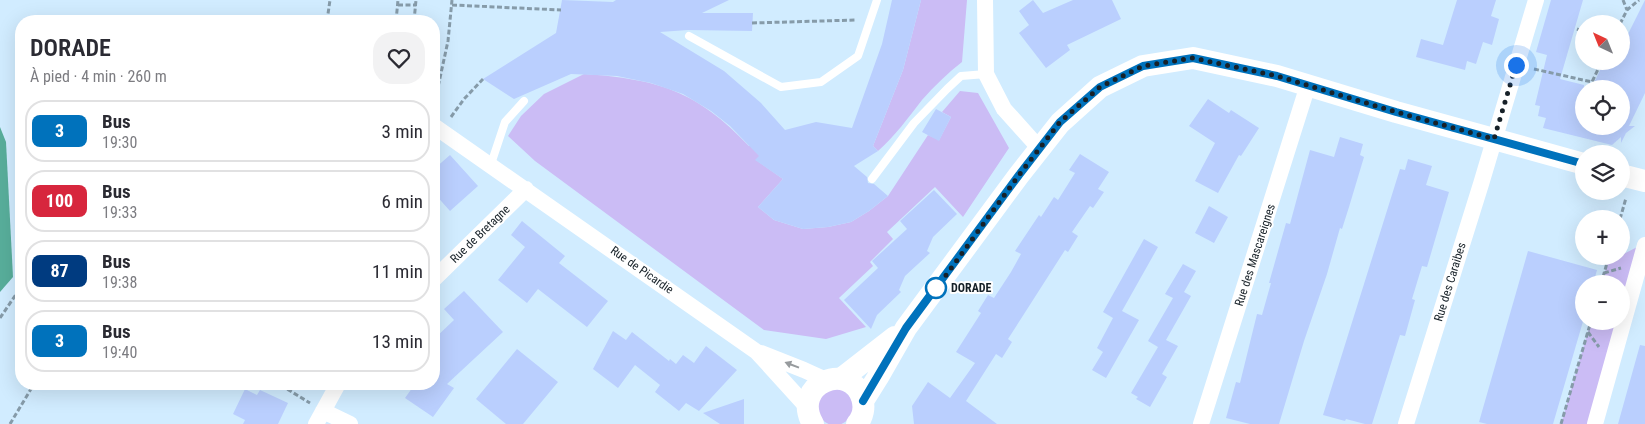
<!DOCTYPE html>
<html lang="fr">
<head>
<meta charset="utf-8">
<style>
  :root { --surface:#fff; --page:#f2f2f3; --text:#2b2b33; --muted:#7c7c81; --line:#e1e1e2 }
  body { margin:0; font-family:"Roboto Condensed",sans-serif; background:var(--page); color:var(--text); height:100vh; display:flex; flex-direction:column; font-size:19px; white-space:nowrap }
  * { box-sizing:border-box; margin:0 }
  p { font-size:16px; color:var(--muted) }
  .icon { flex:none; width:28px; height:28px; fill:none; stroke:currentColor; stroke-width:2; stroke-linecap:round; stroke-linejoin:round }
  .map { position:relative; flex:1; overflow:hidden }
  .sheet { position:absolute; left:15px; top:15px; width:425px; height:375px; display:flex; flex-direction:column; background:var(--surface); border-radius:20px; box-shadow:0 5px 20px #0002 }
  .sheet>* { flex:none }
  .badge { padding:0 10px; border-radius:8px; font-size:18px; line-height:32px }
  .needle { width:32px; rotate:317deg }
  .tools { position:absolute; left:1575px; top:15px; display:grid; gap:10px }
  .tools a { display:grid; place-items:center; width:55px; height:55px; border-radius:50%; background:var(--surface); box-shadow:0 5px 20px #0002; font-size:25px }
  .you { position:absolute; width:25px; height:25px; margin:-12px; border:4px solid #fff; border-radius:50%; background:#1a73e8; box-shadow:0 0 0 8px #1a73e833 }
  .map>.badge { position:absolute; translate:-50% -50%; box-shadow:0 0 0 2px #fff }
  .round { display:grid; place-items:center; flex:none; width:52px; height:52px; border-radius:20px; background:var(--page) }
  .summary { display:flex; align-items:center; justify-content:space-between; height:85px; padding:0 15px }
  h1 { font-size:24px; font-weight:600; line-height:38px }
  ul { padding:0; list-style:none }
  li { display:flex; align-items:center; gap:15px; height:62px; margin:0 10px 8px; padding:0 5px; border:2px solid var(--line); border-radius:20px }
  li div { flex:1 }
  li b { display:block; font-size:19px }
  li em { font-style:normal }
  li .badge { min-width:55px; font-weight:700; text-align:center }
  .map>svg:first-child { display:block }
</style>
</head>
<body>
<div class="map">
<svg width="1645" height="424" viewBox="0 0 1645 424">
  <rect width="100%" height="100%" fill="#d1ecff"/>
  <path fill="#cbbcf5" d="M921,0H967L962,62C948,73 934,86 922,100C908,118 895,136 878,151L873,146L903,70Z
    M584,74C658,79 697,91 749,146L755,142L764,153L756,160L783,179L758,207L774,220L803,229L828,227L851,222L869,211L888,196L928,135L939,140L951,117L942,112L960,91L978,93L1009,148L963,217L935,187L887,232L893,239L870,262L873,266L839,298L866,327L826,339L764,330L535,161L508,136L521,116L544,94Z
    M1645,243L1595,424H1561L1591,321H1621V284H1601L1608,262Z
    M817 407a18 18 0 1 1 36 0a18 18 0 1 1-36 0Z"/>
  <path fill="#58ae9b" d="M0,127L6,142L13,277L0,292Z"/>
  <path fill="#bacffe" d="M562,0L613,2L616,0H729L702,13H753L752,31L688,30L660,32L724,71L761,103L785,130L816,122L852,128L882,44L892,0H921L903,70L873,146L878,151L854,166L867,177L868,183L874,184L888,196L869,211L851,222L828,227L803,229L774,220L758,207L783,179L755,160L759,156L730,126L711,111L683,94L651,83L617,76L571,74L514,99L483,79L556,33Z
    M1033,0L1043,13L1073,0H1112L1121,19L1067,45L1070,50L1046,68L1019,33L1029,25L1019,11Z
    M1457,0H1496L1491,16L1499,19L1492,45L1483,42L1476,64L1467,61L1465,70L1416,57L1421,39L1443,45Z
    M1551,0H1583L1560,79L1584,85V126H1621V89H1591L1604,62L1612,66L1615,61H1621V48L1645,0V93L1629,126H1635L1626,133L1621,143V137L1612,145L1543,128L1546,118L1538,116L1540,106L1535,105L1547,55L1536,52Z
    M1208,99L1229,113L1231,110L1259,128L1241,156L1239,155L1218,193L1195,181L1215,143L1189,126Z
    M936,109L951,117L939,141L922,132Z
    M1340,137L1363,144L1360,155L1364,157L1349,207L1342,229L1340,228L1327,274L1304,341L1279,424H1250L1226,418L1236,382L1240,383L1257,314L1262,315L1271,283H1269L1286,223L1290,224L1310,150L1334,157Z
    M1080,154L1109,172L1098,189L1104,192L1093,208L1090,206L1072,232L1078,236L1068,252L1065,250L1033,300L1008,339L1012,342L1002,358L996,354L966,401L997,424H914L912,406L928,382L950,398L975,363L956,352L981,313L978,311L988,295L994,298L1011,272L1021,254L1015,251L1039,215L1041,217L1054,197L1058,200L1075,173L1069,170Z
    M450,155L478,186L450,211L434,193V169Z
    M1408,159L1432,166L1426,185L1449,192L1427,267L1422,266L1412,299L1415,300L1405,336L1400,335L1372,424H1365L1346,419L1345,421L1323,415L1400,169L1405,170Z
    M934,190L957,214L933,237L927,251L930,253L905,276L899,290L901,292L877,315L871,329L844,300L878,268L872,261L907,229L900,221Z
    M1209,206L1228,217L1214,243L1195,233Z
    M522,221L565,256L559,263L608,301L587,327L538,289L527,303L498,280L525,247L511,235Z
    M1144,239L1158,247L1122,311L1139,320L1106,378L1092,370L1103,352L1097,348L1113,318L1103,312Z
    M1528,251L1597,270L1593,284H1584V318L1553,424H1487L1479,422Z
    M1183,264L1196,271L1184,292L1191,296L1166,340L1178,346L1162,374L1167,377L1150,407L1136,399L1138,397L1131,393L1158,347L1148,341L1173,298L1165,294Z
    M464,291L503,332L447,384L454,388L433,417L405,398L415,384H434V339L454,320L444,309Z
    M613,331L626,340L632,332L669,361L670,359L676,364L683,355L694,363L706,346L737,370L699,411L686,403L679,411L655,392L660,385L635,365L618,388L593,369Z
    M1640,345L1645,346V424H1618Z
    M517,349L558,382L523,424H506L476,399Z
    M245,389L257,395L260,390L288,403L278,424H243L245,420L233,414Z
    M744,399V424H720L703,413Z"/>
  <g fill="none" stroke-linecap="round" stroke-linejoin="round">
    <path stroke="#869ba9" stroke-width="3" stroke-dasharray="5 2.5" stroke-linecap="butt" d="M1623,0L1627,10
      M398,5H416
      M452,5L561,10
      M327,21L330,0
      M396,21L398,0
      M414,21L416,0
      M752,23L856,20
      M1620,24L1627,10L1639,0
      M1577,29L1584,32
      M1534,69L1592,82L1602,61
      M434,92L438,87L448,41L452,0
      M451,117L464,99L483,79
      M1620,219L1626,198
      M1604,273L1621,268
      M1601,284L1609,256
      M0,318L21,287
      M1588,332L1599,347
      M282,384L287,389L310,403
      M10,424L34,384
      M1561,424L1591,321"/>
    <path stroke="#fff" stroke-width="8" d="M689,36L781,87L821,82L858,56L877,0
      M490,167L505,122L524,101
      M872,179L914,123L947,89L961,76L986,74"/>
    <path stroke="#fff" stroke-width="16" d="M985,0L986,74L1004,109L1040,149
      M434,126L757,352L807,407
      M434,279L526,189
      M761,353L804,370L826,380
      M323,411L350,424
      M316,424L338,384
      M1201,424L1308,85
      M1406,424L1481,184L1536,0
      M1595,424L1645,245"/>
    <path stroke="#fff" stroke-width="22" d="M1621,175L1645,181
      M841,379L895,337
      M863,401L878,377L906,328L1019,175L1060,123L1100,87L1143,66L1193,58L1277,76L1396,112L1584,164
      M813,424C790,384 850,360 862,398C865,407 863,417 857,424"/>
  </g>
  <defs><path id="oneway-solid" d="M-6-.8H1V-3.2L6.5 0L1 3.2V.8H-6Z" transform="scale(1.25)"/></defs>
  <use fill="#979b9e" href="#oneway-solid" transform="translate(792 365) rotate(-159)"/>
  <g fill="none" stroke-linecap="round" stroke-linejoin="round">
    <g stroke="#fff" stroke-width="11">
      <path id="line" d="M863,401L906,328L1019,175L1060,122L1100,87L1143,66L1193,58L1277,76L1396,112L1584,164"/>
    </g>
    <use href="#line" stroke="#0072bc" stroke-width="8"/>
    <path stroke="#172128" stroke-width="5" stroke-dasharray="0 9" d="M936,288V289L1019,175L1060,122L1100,87L1143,66L1193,58L1277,76L1396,112L1494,139L1516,65"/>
  </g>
  <circle fill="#fff" stroke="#0072bc" stroke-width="2.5" cx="936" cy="288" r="10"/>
  <g text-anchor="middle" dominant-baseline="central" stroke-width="4" stroke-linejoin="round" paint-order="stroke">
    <g font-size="12" fill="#172128" stroke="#fff">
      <text transform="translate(480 234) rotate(-44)">Rue de Bretagne</text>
      <text transform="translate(1255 255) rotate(-72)">Rue des Mascareignes</text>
      <text transform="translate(642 270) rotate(35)">Rue de Picardie</text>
      <text transform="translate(1450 282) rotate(-73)">Rue des Caraibes</text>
    </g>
    <g font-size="12" font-weight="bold" fill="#172128" stroke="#fff" text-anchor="start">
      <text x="951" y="288">DORADE</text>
    </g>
  </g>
</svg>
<div class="tools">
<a><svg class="needle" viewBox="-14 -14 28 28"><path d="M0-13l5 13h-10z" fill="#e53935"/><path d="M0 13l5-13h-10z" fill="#7c7c81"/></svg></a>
<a><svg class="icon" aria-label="locate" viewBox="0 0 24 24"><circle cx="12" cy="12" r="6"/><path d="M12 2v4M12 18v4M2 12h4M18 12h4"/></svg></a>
<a><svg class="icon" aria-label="layers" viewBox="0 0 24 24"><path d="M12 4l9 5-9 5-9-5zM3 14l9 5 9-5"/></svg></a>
<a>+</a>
<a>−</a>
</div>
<div class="you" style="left:1516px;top:65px"></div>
<section class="sheet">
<div class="summary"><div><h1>DORADE</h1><p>À pied · 4 min · 260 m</p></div><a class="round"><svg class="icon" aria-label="heart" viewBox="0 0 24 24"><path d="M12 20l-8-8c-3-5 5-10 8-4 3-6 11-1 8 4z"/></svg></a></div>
<ul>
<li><span class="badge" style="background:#0072bc;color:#fff">3</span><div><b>Bus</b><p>19:30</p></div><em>3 min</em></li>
<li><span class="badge" style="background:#d7263d;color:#fff">100</span><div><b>Bus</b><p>19:33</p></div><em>6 min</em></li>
<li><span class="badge" style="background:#003b80;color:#fff">87</span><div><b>Bus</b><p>19:38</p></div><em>11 min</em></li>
<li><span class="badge" style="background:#0072bc;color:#fff">3</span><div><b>Bus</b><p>19:40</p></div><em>13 min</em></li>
</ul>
</section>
</div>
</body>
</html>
